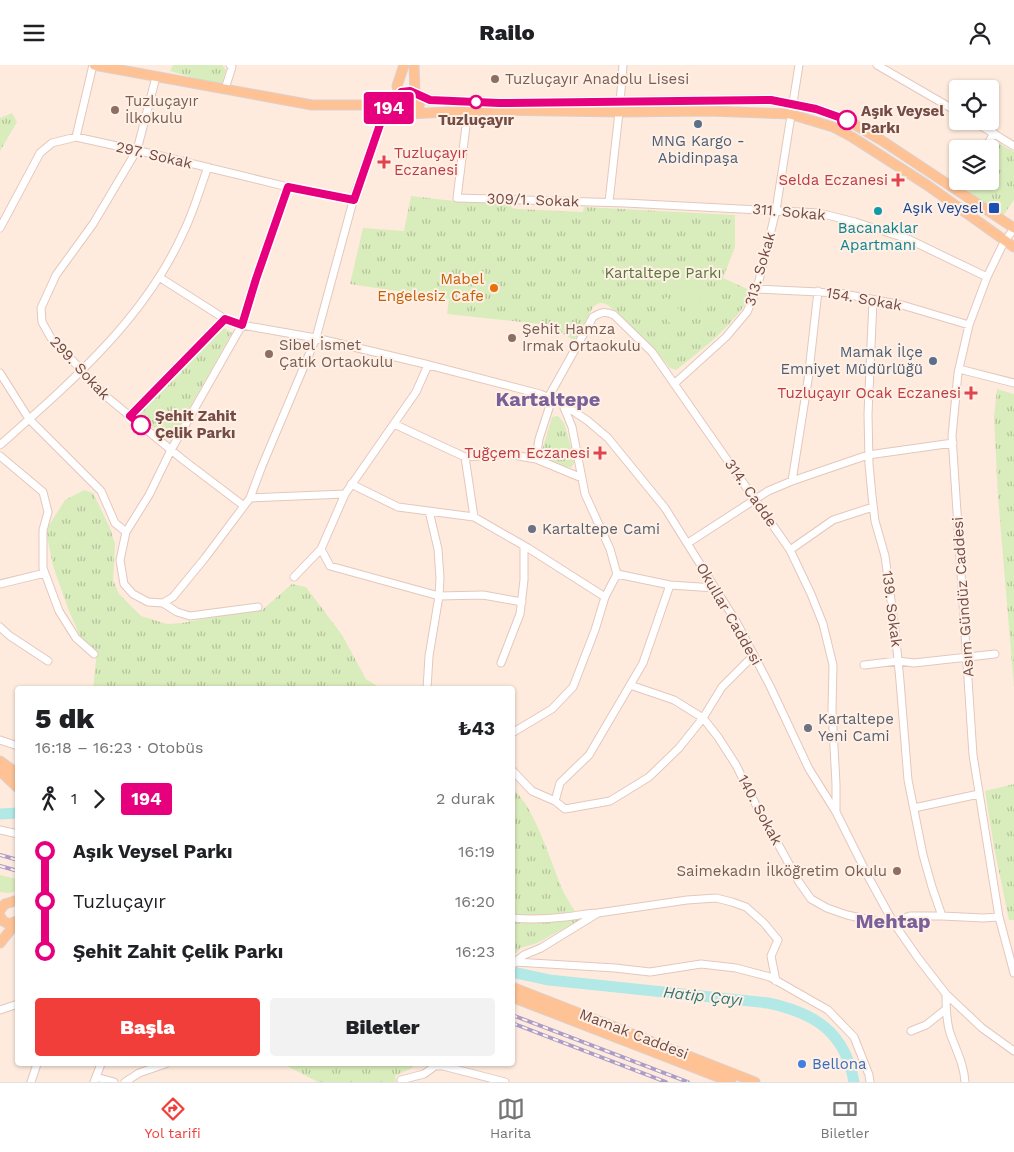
<!DOCTYPE html>
<html lang="tr">
<head>
<meta charset="utf-8">
<style>
  :root { --surface:#fff; --page:#f2f2f2; --text:#202124; --muted:#757577; --line:#e0e0e0; --accent:#f13e3a }
  body { margin:0; font-family:"Work Sans",sans-serif; background:var(--page); color:var(--text); height:100vh; display:flex; flex-direction:column; font-size:19px; white-space:nowrap }
  * { box-sizing:border-box; margin:0 }
  p { font-size:16px; color:var(--muted) }
  .icon { flex:none; width:28px; height:28px; fill:none; stroke:currentColor; stroke-width:2; stroke-linecap:round; stroke-linejoin:round }
  .map { position:relative; flex:1; overflow:hidden }
  .panel { position:absolute; left:15px; top:621px; width:500px; height:380px; display:flex; flex-direction:column; background:var(--surface); border-radius:5px; box-shadow:0 1px 4px #0004 }
  .panel>* { flex:none }
  .badge { padding:0 10px; border-radius:4px; font-size:18px; line-height:32px }
  .fabs { position:absolute; left:949px; top:15px; display:grid; gap:10px }
  .fabs a { display:grid; place-items:center; width:50px; height:50px; border-radius:5px; background:var(--surface); box-shadow:0 1px 4px #0004; font-size:25px }
  .map>.badge { position:absolute; translate:-50% -50%; box-shadow:0 0 0 2px #fff }
  .legs { display:flex; align-items:center; gap:8px; height:55px; padding:0 20px; font-size:16px }
  .legs p { margin-inline-start:auto }
  .summary { display:flex; align-items:center; justify-content:space-between; height:85px; padding:0 20px }
  h1 { font-size:28px; font-weight:800; line-height:38px }
  .button { display:flex; gap:10px; margin-top:auto; padding:10px 20px }
  .button a { flex:1; height:58px; border-radius:5px; background:var(--accent); color:#fff; font-size:20px; font-weight:800; line-height:58px; text-align:center }
  .button a+a { background:var(--page); color:var(--text) }
  ul { padding:0 20px; list-style:none }
  li { display:flex; align-items:center; gap:18px; height:50px; font-size:19px }
  li i { display:grid; place-items:center; width:8px; height:100%; margin:0 6px; background:currentColor }
  li i::after { content:''; width:12px; height:12px; margin:-6px; border:4px solid; border-radius:50%; background:var(--surface) }
  li p { margin-inline-start:auto }
  li:first-child i { background:linear-gradient(#0000 50%,currentColor 0) }
  li:last-child i { background:linear-gradient(currentColor 50%,#0000 0) }
  header { display:flex; justify-content:space-between; align-items:center; height:65px; padding:0 20px; background:var(--surface); font-size:22px; font-weight:800 }
  .tab-bar { display:flex; justify-content:space-around; align-items:center; height:70px; border-top:1px solid var(--line); background:var(--surface); font-size:14px; color:var(--muted) }
  .tab-bar a { display:grid; justify-items:center; gap:2px }
  .tab-bar .active { color:var(--accent) }
  .map>svg:first-child { display:block }
</style>
</head>
<body>
<header><svg class="icon" aria-label="menu" viewBox="0 0 24 24"><path d="M4 6h16M4 12h16M4 18h16"/></svg>Railo<svg class="icon" aria-label="person" viewBox="0 0 24 24"><circle cx="12" cy="8" r="4"/><path d="M4 21q1-7 8-7t8 7"/></svg></header>
<div class="map">
<svg width="1014" height="1017" viewBox="0 0 1014 1017">
  <defs>
    <pattern id="grass-tufts" width="24" height="20" patternUnits="userSpaceOnUse" patternTransform="scale(1.25)"><rect width="24" height="20" fill="#d9ecbc"/><path d="M3 7l-1-3M5 7V3M7 7l1-3M15 17l-1-3M17 17v-4M19 17l1-3" fill="none" stroke="#b5c19b"/></pattern>
  </defs>
  <rect width="100%" height="100%" fill="#feebde"/>
  <path fill="url(#grass-tufts)" d="M173,0H222L226,5L221,21L170,6Z
    M12,48L17,57L0,86V53Z
    M993,75L1014,87V135L1002,152L967,128L973,116H990L989,84Z
    M411,131L445,135L510,140L512,143L517,144L583,147L584,142L735,150V182L723,213L754,227C734,259 706,282 676,305L670,303L652,281L608,240C602,237 599,237 593,242L575,276L549,260L447,249L449,234L350,219L363,163L404,166Z
    M224,263L232,268L171,376L138,351Z
    M997,324L1014,329V622L998,432L994,352Z
    M558,351L564,358L575,396L572,402C560,403 552,396 542,391V386L552,352Z
    M84,425L93,428L110,463L115,479L113,515L119,529L141,551L167,559L182,558L251,545L261,546L292,519L306,522L342,570L366,614L382,624H93L97,587L81,573L69,546L53,501L46,465L65,435Z
    M1014,719V855H1009L994,782L985,726Z
    M513,724C536,744 551,799 564,828C569,837 575,846 580,855L537,878L521,883L513,891Z
    M0,810L17,814V826L8,828L0,827Z
    M283,999H414L412,1003L395,1011L396,1017H318Z"/>
  <path fill="#d9ecbc" d="M675,193L709,224L690,243L657,212Z
    M666,232L685,250L674,262L655,243Z"/>
  <g fill="none" stroke-linecap="round" stroke-linejoin="round">
    <path stroke="#b2e8e5" stroke-width="11" d="M0,749L18,748
      M512,907L549,915L768,938C815,948 845,967 854,1017"/>
    <g stroke="#e4c7bd" stroke-width="9">
      <path id="minor" d="M877,0L958,47
        M156,12L137,85L93,159L56,210L41,243L42,257L51,273L108,333L182,394L244,441
        M225,24L232,2L230,0
        M620,38L623,0
        M468,45L457,133L625,138L819,148L855,157L908,174L987,212
        M973,56L1014,81
        M76,72L93,0
        M985,84L994,68
        M288,122L256,214L242,260L171,385L149,430L126,467L120,495L124,519L133,529L148,537L163,538L173,532L205,493L250,433L262,401L316,273L356,125L386,42
        M960,128L966,116
        M609,137L619,47
        M0,163L40,88L52,78L76,72L144,87L288,122L354,135
        M1014,163L1002,181L987,212L969,260L958,308L952,371L973,690L999,852L1014,908
        M159,212L225,254L242,260L316,273L425,299L540,329L563,339L588,356L608,373L665,443L737,558L770,621L809,704L836,747L869,813L893,857L918,893L946,929L982,963L1014,986
        M757,224L839,228L902,240L969,260
        M873,235L868,349L869,399L872,431L875,456L885,491L895,565L900,616L908,715L923,790L932,822L942,851
        M959,304L1014,318
        M0,308L29,354L101,426L115,458L126,467
        M674,319L726,272L747,247L757,224L776,145L799,0
        M548,333L593,252C601,247 605,246 614,250L652,287L790,485L811,529L823,559L833,600L832,645L836,719V747
        M129,351L225,254
        M394,359L465,392L507,389L536,394L582,413
        M0,380C70,318 145,254 184,166C194,146 200,123 208,102
        M0,391L43,427L48,447L43,465V503L59,546L76,573L94,589
        M465,392L474,452
        M536,394L539,374L552,334
        M792,416L868,390L953,378
        M351,419L398,442L474,452L528,483L605,532
        M250,433L345,429
        M688,478L768,426L792,416L808,315L818,226
        M321,484L330,501L439,531L483,530L522,537
        M790,485L833,455L873,442
        M617,509L670,520L715,523
        M294,512L321,484L345,429L416,327L428,300
        M0,519L45,508
        M670,520L643,598L589,690L560,718L555,736L565,744L610,736L649,712L679,683L703,653L722,622L754,590
        M163,538L177,547L190,551L258,542
        M0,562L10,571L48,596
        M501,598L520,549L524,515V481
        M864,600L898,596L914,598L995,589
        M630,620L674,635L703,653L718,672L736,700L762,752L778,779L799,817L811,834L827,843L847,850L875,856L893,857L910,851H942L983,853L999,852
        M427,624L429,591L439,531L440,513L438,484L429,446
        M512,668L552,644L573,622L595,565L605,532L617,509L610,484L585,429L572,362L563,340
        M0,675L18,681
        M512,705L532,726L555,736
        M914,743L979,729
        M0,765L18,769
        M512,853C530,855 548,854 565,852C577,851 586,848 598,848
        M515,897L615,903L650,907L701,899L736,903L770,912L828,945L854,972L869,1010L870,1017
        M512,901L515,897L524,890L541,883L598,848L687,835L716,833L732,837L746,842L764,858L778,875L771,891L776,916
        M946,929C946,942 946,955 950,968C956,985 964,999 965,1017
        M0,945L18,939
        M911,966L926,960L945,945
        M96,1012L114,1017
        M401,1015L424,1009L435,1001H443L505,1017
        M31,1017L37,999
        M94,1017L101,999
        M125,1017L139,1008L165,999"/>
    </g>
    <g stroke="#dbd0cf" stroke-width="11">
      <path id="major" d="M94,0L312,40H369L398,45
        M404,0L397,21L399,29L396,40L401,47L407,49L490,45L619,47L708,46L790,49L833,62L852,72L927,120L1014,182
        M419,31L430,35L499,38L771,35L816,44L847,55L881,75L1014,163
        M413,48C421,43 422,34 415,28L414,0
        M0,696L18,709
        M0,706L18,723
        M0,845L5,839L18,835
        M0,851L3,856L9,859L17,856
        M0,878L18,856
        M512,922L755,1017
        M512,932L731,1017"/>
    </g>
    <use href="#minor" stroke="#fff" stroke-width="7"/>
    <use href="#major" stroke="#ffc294" stroke-width="9"/>
    <g stroke="#ab9dc7" stroke-width="4">
      <path id="rail" d="M0,790L18,795
        M0,801L18,806
        M512,950L688,1017
        M512,958L666,1017"/>
    </g>
    <use href="#rail" stroke="#fff0e6" stroke-width="2" stroke-dasharray="5.5" stroke-linecap="butt"/>
  </g>
  <g fill="none" stroke-linecap="round" stroke-linejoin="round">
    <g stroke="#fff" stroke-width="11">
      <path id="line-1" d="M141,360L130,351L225,254L242,260L256,214L288,122L354,135L386,42L398,45L396,37L401,27L410,26L430,35L499,38L771,35L816,44L847,55"/>
    </g>
    <use href="#line-1" stroke="#e6007e" stroke-width="8"/>
  </g>
  <g fill="#8d6e63" stroke="#fff0e6" stroke-width="2">
    <circle cx="495" cy="14" r="5"/>
    <circle cx="115" cy="45" r="5"/>
    <circle cx="512" cy="273" r="5"/>
    <circle cx="269" cy="289" r="5"/>
    <circle cx="897" cy="806" r="5"/>
  </g>
  <g fill="#fff" stroke="#e6007e" stroke-width="2.5">
    <circle cx="476" cy="37" r="6"/>
    <circle cx="847" cy="55" r="9"/>
    <circle cx="141" cy="360" r="9"/>
  </g>
  <g fill="#5c6f8a" stroke="#fff0e6" stroke-width="2">
    <circle cx="698" cy="59" r="5"/>
    <circle cx="933" cy="296" r="5"/>
  </g>
  <g fill="#e0444e" stroke="#fff0e6" stroke-width="2">
    <path d="M381.5 89.5h5v5h5v5h-5v5h-5v-5h-5v-5h5z"/>
    <path d="M895.5 107.5h5v5h5v5h-5v5h-5v-5h-5v-5h5z"/>
    <path d="M968.5 320.5h5v5h5v5h-5v5h-5v-5h-5v-5h5z"/>
    <path d="M597.5 380.5h5v5h5v5h-5v5h-5v-5h-5v-5h5z"/>
  </g>
  <rect fill="#1a4fb4" stroke="#fff0e6" stroke-width="2" x="988" y="137" width="12" height="12" rx="2.5"/>
  <circle fill="#0f9aa8" stroke="#fff0e6" stroke-width="2" cx="878" cy="146" r="5"/>
  <circle fill="#e8710a" stroke="#fff0e6" stroke-width="2" cx="494" cy="223" r="5"/>
  <g fill="#6b7280" stroke="#fff0e6" stroke-width="2">
    <circle cx="532" cy="464" r="5"/>
    <circle cx="808" cy="663" r="5"/>
  </g>
  <circle fill="#3f7fe0" stroke="#fff0e6" stroke-width="2" cx="802" cy="999" r="5"/>
  <g text-anchor="middle" dominant-baseline="central" stroke-width="4" stroke-linejoin="round" paint-order="stroke">
    <g font-size="15" fill="#785e54" stroke="#fff0e6" text-anchor="start">
      <text x="505" y="14">Tuzluçayır Anadolu Lisesi</text>
      <text x="125" y="36">Tuzluçayır<tspan x="125" dy="17">İlkokulu</tspan></text>
      <text x="522" y="264">Şehit Hamza<tspan x="522" dy="17">Irmak Ortaokulu</tspan></text>
      <text x="279" y="280">Sibel İsmet<tspan x="279" dy="17">Çatık Ortaokulu</tspan></text>
      <text x="887" y="806" text-anchor="end">Saimekadın İlköğretim Okulu</text>
    </g>
    <g font-size="15" font-weight="bold" fill="#754c45" stroke="#fff0e6" text-anchor="start">
      <text x="861" y="46">Aşık Veysel<tspan x="861" dy="17">Parkı</tspan></text>
      <text x="476" y="55" text-anchor="middle">Tuzluçayır</text>
      <text x="155" y="351">Şehit Zahit<tspan x="155" dy="17">Çelik Parkı</tspan></text>
    </g>
    <g font-size="15" fill="#4e5e75" stroke="#fff0e6">
      <text x="698" y="76">MNG Kargo -<tspan x="698" dy="17">Abidinpaşa</tspan></text>
      <text x="923" y="287" text-anchor="end">Mamak İlçe<tspan x="923" dy="17">Emniyet Müdürlüğü</tspan></text>
    </g>
    <g font-size="15" fill="#be3a42" stroke="#fff0e6" text-anchor="end">
      <text x="394" y="88" text-anchor="start">Tuzluçayır<tspan x="394" dy="17">Eczanesi</tspan></text>
      <text x="888" y="115">Selda Eczanesi</text>
      <text x="961" y="328">Tuzluçayır Ocak Eczanesi</text>
      <text x="590" y="388">Tuğçem Eczanesi</text>
    </g>
    <g font-size="15" fill="#754c45" stroke="#fff0e6">
      <text transform="translate(154 90) rotate(13)">297. Sokak</text>
      <text transform="translate(533 135) rotate(2)">309/1. Sokak</text>
      <text transform="translate(789 147) rotate(5)">311. Sokak</text>
      <text transform="translate(760 204) rotate(-74)">313. Sokak</text>
      <text transform="translate(864 234) rotate(10)">154. Sokak</text>
      <text transform="translate(80 303) rotate(47)">299. Sokak</text>
      <text transform="translate(751 428) rotate(55)">314. Cadde</text>
      <text transform="translate(963 532) rotate(-94)">Asım Gündüz Caddesi</text>
      <text transform="translate(892 544) rotate(83)">139. Sokak</text>
      <text transform="translate(729 549) rotate(60)">Okullar Caddesi</text>
      <text transform="translate(760 745) rotate(62)">140. Sokak</text>
      <text transform="translate(634 969) rotate(21)">Mamak Caddesi</text>
    </g>
    <g font-size="15" fill="#164399" stroke="#fff0e6" text-anchor="end">
      <text x="983" y="143">Aşık Veysel</text>
    </g>
    <g font-size="15" fill="#0d838f" stroke="#fff0e6">
      <text x="878" y="163">Bacanaklar<tspan x="878" dy="17">Apartmanı</tspan></text>
    </g>
    <g font-size="15" fill="#58763a" stroke="#fff0e6">
      <text x="663" y="208">Kartaltepe Parkı</text>
    </g>
    <g font-size="15" fill="#c56008" stroke="#fff0e6" text-anchor="end">
      <text x="484" y="214">Mabel<tspan x="484" dy="17">Engelesiz Cafe</tspan></text>
    </g>
    <g font-size="15" fill="#5b616d" stroke="#fff0e6" text-anchor="start">
      <text x="542" y="464">Kartaltepe Cami</text>
      <text x="818" y="654">Kartaltepe<tspan x="818" dy="17">Yeni Cami</tspan></text>
    </g>
    <g font-size="15" fill="#366cbe" stroke="#fff0e6" text-anchor="start">
      <text x="812" y="999">Bellona</text>
    </g>
    <g font-size="16" font-style="italic" fill="#357573" stroke="#fff0e6">
      <text transform="translate(703 931) rotate(6)">Hatip Çayı</text>
    </g>
    <g font-size="20" font-weight="bold" fill="#7a6099" stroke="#fff0e6">
      <text x="548" y="334">Kartaltepe</text>
      <text x="893" y="856">Mehtap</text>
    </g>
  </g>
</svg>
<div class="fabs">
<a><svg class="icon" aria-label="locate" viewBox="0 0 24 24"><circle cx="12" cy="12" r="6"/><path d="M12 2v4M12 18v4M2 12h4M18 12h4"/></svg></a>
<a><svg class="icon" aria-label="layers" viewBox="0 0 24 24"><path d="M12 4l9 5-9 5-9-5zM3 14l9 5 9-5"/></svg></a>
</div>
<b class="badge" style="left:389px;top:43px;background:#e6007e;color:#fff">194</b>
<section class="panel">
<div class="summary"><div><h1>5 dk</h1><p>16:18 – 16:23 · Otobüs</p></div><b>₺43</b></div>
<div class="legs"><svg class="icon" aria-label="walk" viewBox="0 0 24 24"><circle cx="13" cy="4" r="2"/><path d="M13 8l-2 6 4 7M11 14l-3 7M7 12l3-4h3l4 4"/></svg>1<svg class="icon" aria-label="forward" viewBox="0 0 24 24"><path d="M9 5l7 7-7 7"/></svg><b class="badge" style="background:#e6007e;color:#fff">194</b><p>2 durak</p></div>
<ul>
<li><i style="color:#e6007e"></i><b>Aşık Veysel Parkı</b><p>16:19</p></li>
<li><i style="color:#e6007e"></i><span>Tuzluçayır</span><p>16:20</p></li>
<li><i style="color:#e6007e"></i><b>Şehit Zahit Çelik Parkı</b><p>16:23</p></li>
</ul>
<div class="button"><a>Başla</a><a>Biletler</a></div>
</section>
</div>
<nav class="tab-bar">
<a class="active"><svg class="icon" aria-label="directions" viewBox="0 0 24 24"><path d="M12 3l9 9-9 9-9-9zM9 14v-3h6M13 9l2 2-2 2"/></svg>Yol tarifi</a>
<a><svg class="icon" aria-label="map" viewBox="0 0 24 24"><path d="M3 6l6-2 6 2 6-2v14l-6 2-6-2-6 2zM9 4v14M15 6v14"/></svg>Harita</a>
<a><svg class="icon" aria-label="tickets" viewBox="0 0 24 24"><path d="M3 7h18v10H3zM15 7v10"/></svg>Biletler</a>
</nav>
</body>
</html>
